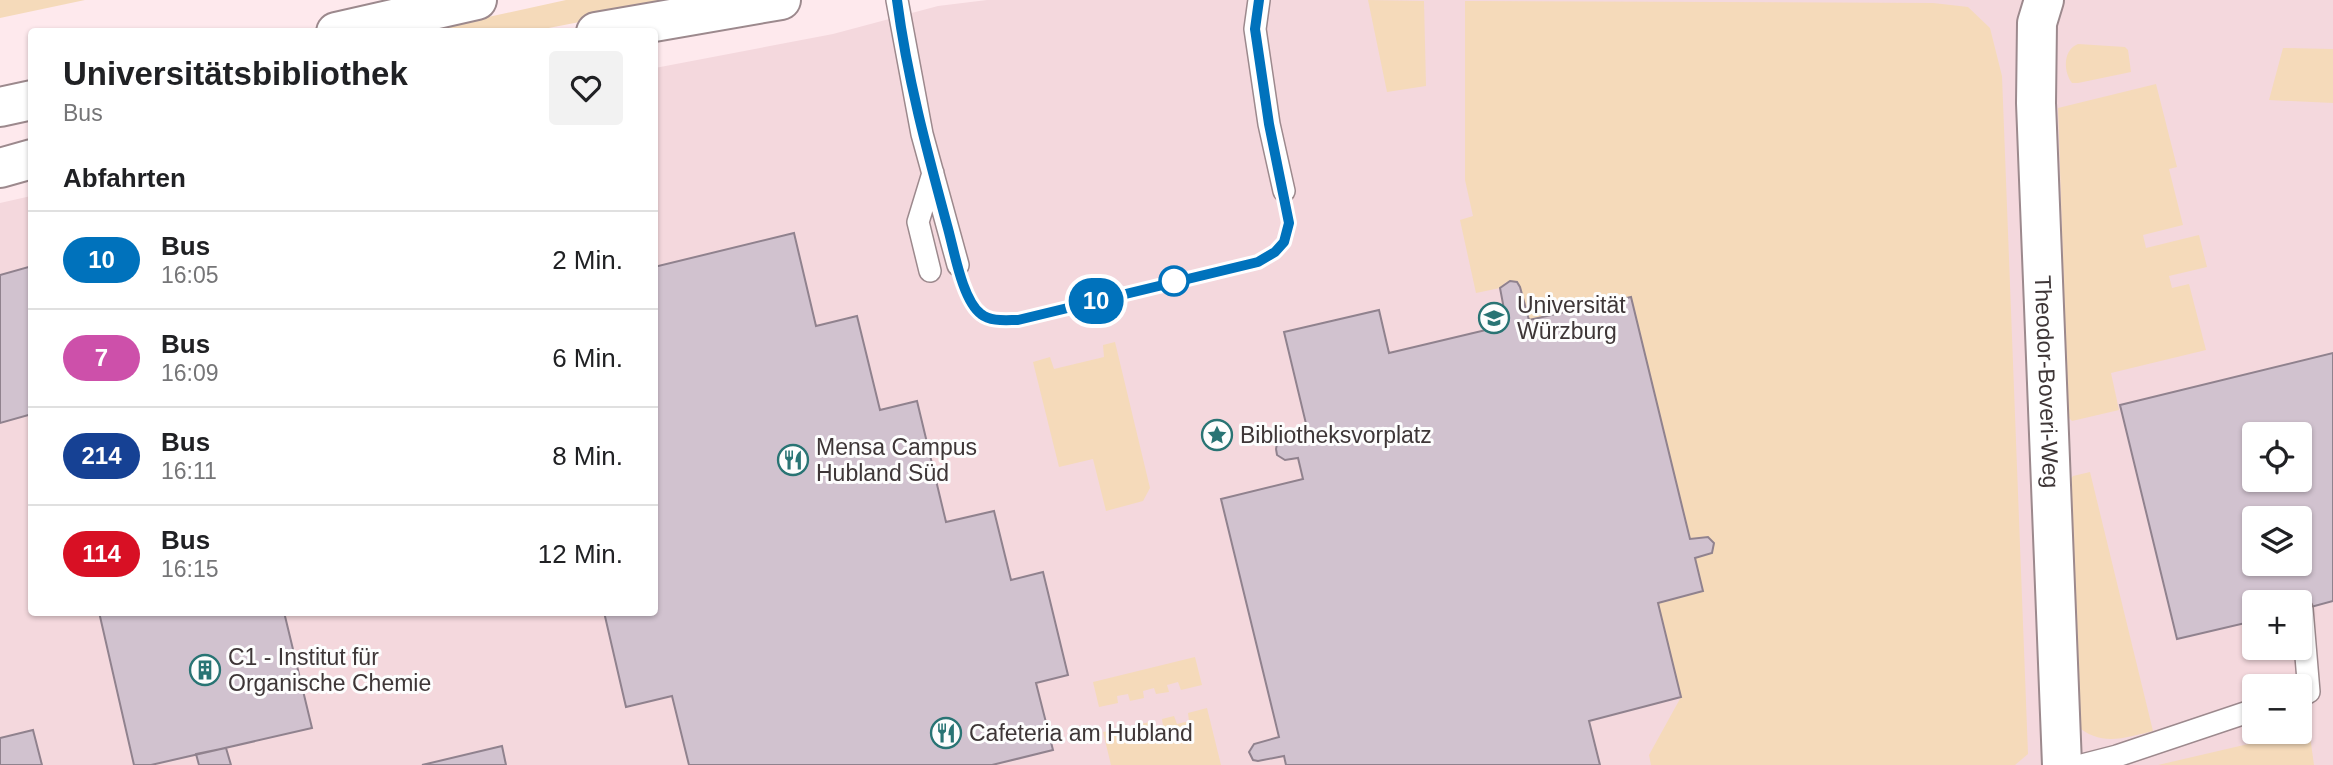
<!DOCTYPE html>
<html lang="de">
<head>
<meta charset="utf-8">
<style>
  :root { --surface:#fff; --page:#f2f2f2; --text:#202124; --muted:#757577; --line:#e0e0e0 }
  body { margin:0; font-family:Arial,sans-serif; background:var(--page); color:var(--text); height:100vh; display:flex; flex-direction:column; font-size:26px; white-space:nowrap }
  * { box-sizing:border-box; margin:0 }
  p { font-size:23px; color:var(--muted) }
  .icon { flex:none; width:38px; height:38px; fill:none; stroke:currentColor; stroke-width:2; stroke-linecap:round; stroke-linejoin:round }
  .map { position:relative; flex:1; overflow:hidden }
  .sheet { position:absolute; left:28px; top:28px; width:630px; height:588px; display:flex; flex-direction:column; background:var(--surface); border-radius:7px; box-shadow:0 2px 5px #0004 }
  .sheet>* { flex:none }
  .badge { padding:0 14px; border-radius:23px; font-size:24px; line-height:46px }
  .buttons { position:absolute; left:2242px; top:422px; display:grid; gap:14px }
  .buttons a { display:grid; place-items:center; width:70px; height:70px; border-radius:7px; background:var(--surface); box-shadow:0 2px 5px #0004; font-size:35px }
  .map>.badge { position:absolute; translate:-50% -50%; box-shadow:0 0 0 4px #fff }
  h2 { padding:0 35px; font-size:26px; line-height:63px }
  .round { display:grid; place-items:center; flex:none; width:74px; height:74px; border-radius:7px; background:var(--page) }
  .summary { display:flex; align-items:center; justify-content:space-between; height:119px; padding:0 35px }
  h1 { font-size:33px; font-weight:700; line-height:52px }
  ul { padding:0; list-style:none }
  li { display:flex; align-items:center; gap:21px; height:98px; padding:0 35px; border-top:2px solid var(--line) }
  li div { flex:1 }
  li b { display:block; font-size:26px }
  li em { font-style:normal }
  li .badge { min-width:77px; font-weight:700; text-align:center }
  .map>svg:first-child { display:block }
</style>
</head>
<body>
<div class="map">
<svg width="2333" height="765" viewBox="0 0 2333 765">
  <rect width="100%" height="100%" fill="#fee9ed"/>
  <path fill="#f4d8dd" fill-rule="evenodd" d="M987,0H2333V765H0V203L31,196L32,612H654L655,68L833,34L938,6ZM2254,434H2300V480H2254ZM2254,518H2300V564H2254ZM2254,602H2300V648H2254ZM2254,686H2300V732H2254Z"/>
  <path fill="#f5daba" d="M0,0H85L0,18Z
    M566,0H694L533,31L419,32Z
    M1368,0L1424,1L1426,86L1387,92Z
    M1465,1L1933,3L1968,7L1990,28L2002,76L2028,754L2015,765H1651L1649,755L1681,697L1658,603L1695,558L1712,553L1714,544L1707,537L1690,539L1631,297L1529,320L1520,287L1517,282H1506L1500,288L1476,293L1460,220L1473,216L1465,180Z
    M2078,44L2125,47L2128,50L2131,72L2078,83H2072C2063,71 2063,50 2078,44Z
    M2283,48L2333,49V103L2269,100Z
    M2156,84L2177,167L2169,169L2183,225L2143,235L2146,248L2199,235L2207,267L2169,276L2172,288L2189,284L2206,350L2111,373L2119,410L2072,421L2068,417L2058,108Z
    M1115,342L1150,488L1143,501L1106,511L1093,459L1059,467L1033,362L1050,357L1054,369L1104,357L1103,345Z
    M2090,472L2153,731C2125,738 2100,747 2076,725L2080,718L2070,480L2073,476Z
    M1195,657L1202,685L1181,690L1178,682L1167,685L1169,692L1156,694L1154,688L1143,691L1144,698L1130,701L1128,694L1117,696L1118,703L1099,707L1093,682Z
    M1207,708L1221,765H1111L1103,732L1123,728L1125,735L1138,732L1136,725L1150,722L1152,729L1163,726L1162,719L1174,716L1177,724L1189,721L1188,713Z
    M2309,729L2314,765H2158L2300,732Z"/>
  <path fill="#d1c2cf" stroke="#90828e" stroke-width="2" fill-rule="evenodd" d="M794,233L816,326L857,316L880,410L917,401L946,522L994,511L1011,580L1043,572L1068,675L1036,683L1053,750L992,765H689L672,696L626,707L604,612H654V267Z
    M32,266V414L0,423V275Z
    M1510,281L1517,282L1520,287L1529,320L1631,297L1690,539L1708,537L1714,543L1712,553L1695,558L1703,591L1658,603L1681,697L1589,721L1600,765H1286L1284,756L1258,761L1253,760L1249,752L1254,744L1279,737L1221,499L1303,479L1298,458L1285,460L1277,455L1276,449L1277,444L1284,439L1308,432L1284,332L1379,310L1389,353L1507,325L1500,288Z
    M2333,353V601L2300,610V602H2254V621L2177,639L2120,405ZM2254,434H2300V480H2254ZM2254,518H2300V564H2254Z
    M99,612H284L312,728L151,765H134Z
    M33,730L42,765H0V738Z
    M502,746L506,765H422Z
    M226,748L231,765H199L196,754Z"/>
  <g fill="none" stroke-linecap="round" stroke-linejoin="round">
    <g stroke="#9c898d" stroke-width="24">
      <path id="service" d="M897,0L922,134L958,265
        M1259,0L1255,29L1269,124L1284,191
        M930,271L918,222L933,173
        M2300,695L2309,692L2302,609
        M2082,765L2117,756L2254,710"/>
    </g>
    <g stroke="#9c898d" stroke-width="42">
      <g id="minor">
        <path id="s1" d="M2044,0L2037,23L2036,103L2062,765"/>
      </g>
    </g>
    <g stroke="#9c898d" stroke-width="42">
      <path id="tertiary" d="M336,32L477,0
        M596,32L781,0
        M0,107L32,100
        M0,168L32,159"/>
    </g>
    <use href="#service" stroke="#fff" stroke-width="21"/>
    <use href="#minor" stroke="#fff" stroke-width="38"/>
    <use href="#tertiary" stroke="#fff" stroke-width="38"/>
  </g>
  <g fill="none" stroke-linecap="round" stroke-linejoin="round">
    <g stroke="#fff" stroke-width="16">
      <path id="line" d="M897,0C907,77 927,151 947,225C954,249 962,300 981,314C991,322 1006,320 1018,320L1258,262L1275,252L1284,242L1289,223L1269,124L1255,29L1259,0"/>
    </g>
    <use href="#line" stroke="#0072bc" stroke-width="10"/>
  </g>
  <defs>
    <g id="university-ring" transform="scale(1.575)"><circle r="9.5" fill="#fdfdfd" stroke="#297474" stroke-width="1.5"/><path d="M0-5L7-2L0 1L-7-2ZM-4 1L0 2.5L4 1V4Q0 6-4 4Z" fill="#297474"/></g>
    <g id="sight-ring" transform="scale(1.575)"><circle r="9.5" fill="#fdfdfd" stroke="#297474" stroke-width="1.5"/><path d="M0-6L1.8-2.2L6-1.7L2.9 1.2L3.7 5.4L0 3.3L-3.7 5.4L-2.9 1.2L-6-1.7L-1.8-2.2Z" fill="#297474"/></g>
    <g id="restaurant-ring" transform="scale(1.575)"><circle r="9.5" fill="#fdfdfd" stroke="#297474" stroke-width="1.5"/><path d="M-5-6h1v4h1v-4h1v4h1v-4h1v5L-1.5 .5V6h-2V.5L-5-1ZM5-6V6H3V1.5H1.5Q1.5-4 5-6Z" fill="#297474"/></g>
    <g id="building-ring" transform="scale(1.575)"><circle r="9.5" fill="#fdfdfd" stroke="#297474" stroke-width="1.5"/><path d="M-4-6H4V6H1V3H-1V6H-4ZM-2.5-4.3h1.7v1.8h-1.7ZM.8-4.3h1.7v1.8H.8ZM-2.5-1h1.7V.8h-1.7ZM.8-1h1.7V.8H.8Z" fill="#297474"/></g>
  </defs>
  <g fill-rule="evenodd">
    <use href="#university-ring" x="1494" y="318"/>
    <use href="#sight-ring" x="1217" y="435"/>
    <use href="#restaurant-ring" x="793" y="460"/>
    <use href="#building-ring" x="205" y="670"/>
    <use href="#restaurant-ring" x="946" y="733"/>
  </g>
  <circle fill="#fff" stroke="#0072bc" stroke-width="3.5" cx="1174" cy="281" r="14"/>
  <g text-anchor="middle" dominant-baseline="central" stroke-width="6" stroke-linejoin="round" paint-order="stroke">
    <g font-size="23" fill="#3e3637" stroke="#fdfdfd" text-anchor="start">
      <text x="1517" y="305">Universität<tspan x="1517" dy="26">Würzburg</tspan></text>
      <text x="1240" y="435">Bibliotheksvorplatz</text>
      <text x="816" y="447">Mensa Campus<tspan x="816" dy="26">Hubland Süd</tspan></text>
      <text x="228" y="657">C1 - Institut für<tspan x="228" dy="26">Organische Chemie</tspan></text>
      <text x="969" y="733">Cafeteria am Hubland</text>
    </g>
    <g font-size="23" fill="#3e3637" stroke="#fdfdfd">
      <text stroke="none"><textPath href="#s1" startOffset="383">Theodor-Boveri-Weg</textPath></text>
    </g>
  </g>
</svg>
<div class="buttons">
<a><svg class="icon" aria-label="locate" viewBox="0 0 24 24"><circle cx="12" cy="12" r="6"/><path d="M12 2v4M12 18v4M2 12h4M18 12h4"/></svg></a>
<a><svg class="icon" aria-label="layers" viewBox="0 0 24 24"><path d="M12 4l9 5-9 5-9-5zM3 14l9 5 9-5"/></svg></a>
<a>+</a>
<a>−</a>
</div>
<b class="badge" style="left:1096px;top:301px;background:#0072bc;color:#fff">10</b>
<section class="sheet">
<div class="summary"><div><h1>Universitätsbibliothek</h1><p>Bus</p></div><a class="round"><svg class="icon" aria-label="heart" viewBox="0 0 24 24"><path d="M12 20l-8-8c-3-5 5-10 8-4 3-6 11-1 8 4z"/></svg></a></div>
<h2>Abfahrten</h2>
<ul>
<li><span class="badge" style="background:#0072bc;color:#fff">10</span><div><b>Bus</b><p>16:05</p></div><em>2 Min.</em></li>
<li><span class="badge" style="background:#cd50aa;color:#fff">7</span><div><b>Bus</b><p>16:09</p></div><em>6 Min.</em></li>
<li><span class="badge" style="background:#164194;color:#fff">214</span><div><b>Bus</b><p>16:11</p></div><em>8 Min.</em></li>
<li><span class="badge" style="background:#d81024;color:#fff">114</span><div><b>Bus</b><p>16:15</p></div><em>12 Min.</em></li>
</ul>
</section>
</div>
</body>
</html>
